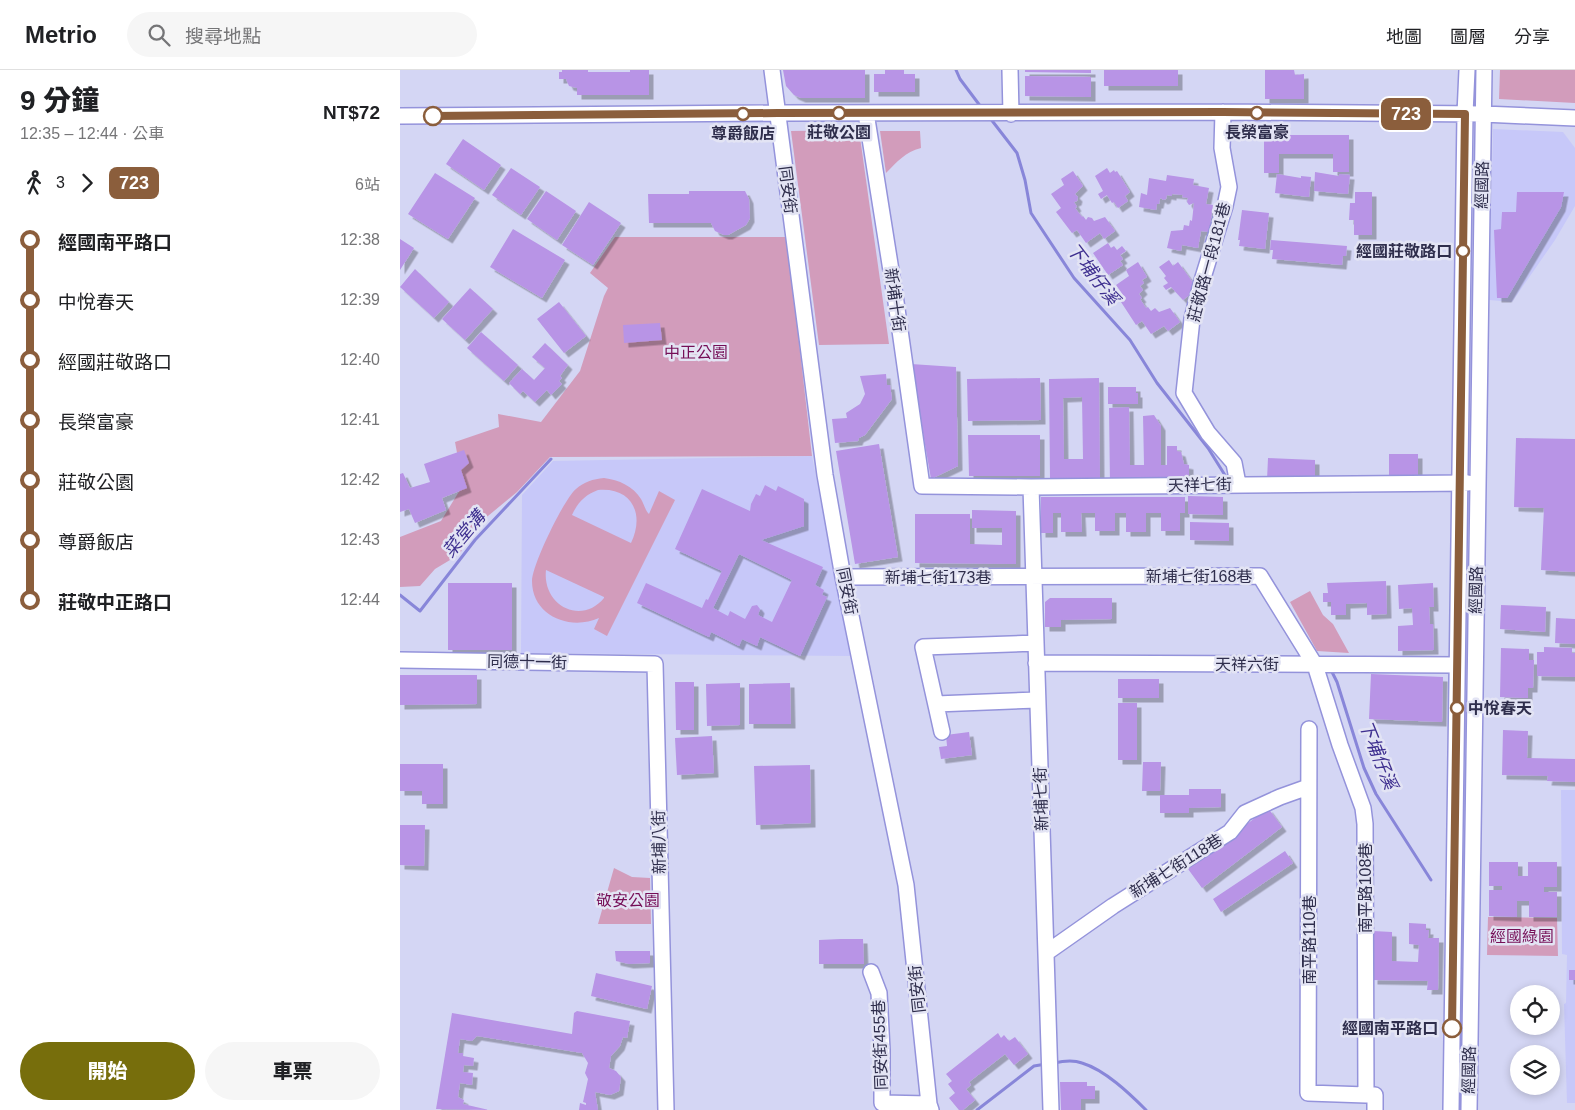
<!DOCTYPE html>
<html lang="zh-TW">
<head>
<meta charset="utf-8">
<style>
  :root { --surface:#fff; --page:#f6f6f6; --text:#202124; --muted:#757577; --line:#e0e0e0; --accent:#776e0c }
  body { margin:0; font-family:Arial,"Noto Sans TC",sans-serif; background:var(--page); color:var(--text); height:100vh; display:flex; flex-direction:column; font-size:19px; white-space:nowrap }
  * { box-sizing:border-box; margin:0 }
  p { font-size:16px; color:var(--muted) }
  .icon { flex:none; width:28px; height:28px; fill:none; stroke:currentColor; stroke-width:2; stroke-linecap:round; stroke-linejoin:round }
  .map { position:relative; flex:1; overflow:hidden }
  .panel { display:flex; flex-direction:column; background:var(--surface); width:400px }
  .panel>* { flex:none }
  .badge { padding:0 10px; border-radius:8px; font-size:18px; line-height:32px }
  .fabs { position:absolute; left:1110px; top:915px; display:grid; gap:10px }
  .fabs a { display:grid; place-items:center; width:50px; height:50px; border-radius:50%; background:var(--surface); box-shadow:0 2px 8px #0003; font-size:25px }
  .map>.badge { position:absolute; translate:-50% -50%; box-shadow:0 0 0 2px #fff }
  .legs { display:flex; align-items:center; gap:8px; height:55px; padding:0 20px; font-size:16px }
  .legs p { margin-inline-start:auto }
  .headline { display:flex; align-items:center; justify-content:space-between; height:85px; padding:0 20px }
  h1 { font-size:28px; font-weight:800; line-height:38px }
  .button { display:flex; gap:10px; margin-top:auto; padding:10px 20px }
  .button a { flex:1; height:58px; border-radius:30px; background:var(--accent); color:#fff; font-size:20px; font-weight:800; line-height:58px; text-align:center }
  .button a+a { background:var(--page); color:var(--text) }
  ul { padding:0 20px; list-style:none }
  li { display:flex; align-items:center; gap:18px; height:60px; font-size:19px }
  li i { display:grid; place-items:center; width:8px; height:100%; margin:0 6px; background:currentColor }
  li i::after { content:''; width:12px; height:12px; margin:-6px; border:4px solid; border-radius:50%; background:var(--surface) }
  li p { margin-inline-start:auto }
  li:first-child i { background:linear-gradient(#0000 50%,currentColor 0) }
  li:last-child i { background:linear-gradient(currentColor 50%,#0000 0) }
  header { display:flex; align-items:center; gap:30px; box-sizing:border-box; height:70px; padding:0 25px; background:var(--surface); border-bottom:1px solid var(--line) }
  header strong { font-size:24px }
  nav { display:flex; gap:28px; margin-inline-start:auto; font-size:18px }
  .search { width:350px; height:45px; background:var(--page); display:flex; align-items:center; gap:12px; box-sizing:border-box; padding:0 18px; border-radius:28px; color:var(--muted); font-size:19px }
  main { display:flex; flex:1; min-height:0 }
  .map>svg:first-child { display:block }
</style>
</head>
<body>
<header>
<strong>Metrio</strong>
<div class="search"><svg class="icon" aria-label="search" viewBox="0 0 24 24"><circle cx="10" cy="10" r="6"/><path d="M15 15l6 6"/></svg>搜尋地點</div>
<nav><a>地圖</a><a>圖層</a><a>分享</a></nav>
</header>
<main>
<section class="panel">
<div class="headline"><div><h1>9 分鐘</h1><p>12:35 – 12:44 · 公車</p></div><b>NT$72</b></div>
<div class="legs"><svg class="icon" aria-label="walk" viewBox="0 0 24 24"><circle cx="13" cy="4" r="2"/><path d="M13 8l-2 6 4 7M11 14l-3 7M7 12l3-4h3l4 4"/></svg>3<svg class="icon" aria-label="forward" viewBox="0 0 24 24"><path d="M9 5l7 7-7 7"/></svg><b class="badge" style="background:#8b5e3c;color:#fff">723</b><p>6站</p></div>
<ul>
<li><i style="color:#8b5e3c"></i><b>經國南平路口</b><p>12:38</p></li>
<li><i style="color:#8b5e3c"></i><span>中悅春天</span><p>12:39</p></li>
<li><i style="color:#8b5e3c"></i><span>經國莊敬路口</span><p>12:40</p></li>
<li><i style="color:#8b5e3c"></i><span>長榮富豪</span><p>12:41</p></li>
<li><i style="color:#8b5e3c"></i><span>莊敬公園</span><p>12:42</p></li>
<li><i style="color:#8b5e3c"></i><span>尊爵飯店</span><p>12:43</p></li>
<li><i style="color:#8b5e3c"></i><b>莊敬中正路口</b><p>12:44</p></li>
</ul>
<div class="button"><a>開始</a><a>車票</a></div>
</section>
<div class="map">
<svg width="1175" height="1040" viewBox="0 0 1175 1040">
  <defs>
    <filter id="shadow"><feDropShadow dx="4.5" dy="4.5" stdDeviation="0" flood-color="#0004"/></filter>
  </defs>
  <rect width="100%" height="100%" fill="#d4d6f4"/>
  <path fill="#c7c8f9" d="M1093,59L1163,62L1175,78V136L1155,170L1112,232L1089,230Z
    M412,386L451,586L121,583L122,425L153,391Z
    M1161,720H1175V1033H1167L1164,934L1166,933L1167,885L1162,884Z"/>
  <path fill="#d29cbb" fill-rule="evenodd" d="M1100,0H1175V33L1099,29Z
    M459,60L489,274L419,275L391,61Z
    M480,61H520L521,78C505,82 497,92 486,103Z
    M215,167H387L412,386L150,387L117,422L71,460L60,484L35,499L20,516L0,517V467L41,451L63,415L55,372L99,357L98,344L141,352L180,301L204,226L208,218L190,203Z
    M204,408C219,410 233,416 241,429C244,434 245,440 249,444L259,421L275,430L207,566L194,559L199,548C170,561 132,546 132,511C132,495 164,429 176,419C184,412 193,409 204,408ZM198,420C232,417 245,444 231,473L172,445C178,432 185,425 198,420ZM146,500L204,527V528C181,556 142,535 146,500Z
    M910,521L923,545L933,554L949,583L917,581L890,532Z
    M214,798L232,807L250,808L251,854H198Z
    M1088,847L1157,848L1158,886L1087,885Z"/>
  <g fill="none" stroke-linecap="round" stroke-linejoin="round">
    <path stroke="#8886d9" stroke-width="3" d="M556,0L560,9L581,37
      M590,48L617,83L625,110L631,143L674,208L730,270L757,313L808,378L828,410
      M0,525L20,541L75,470L151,389
      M931,600L937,612L964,698L976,724L1031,810
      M654,993C663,991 674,990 682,993C705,1000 729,1023 746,1040
      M577,1040L634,996L646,994"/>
  </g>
  <path fill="#b894e6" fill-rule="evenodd" filter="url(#shadow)" d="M162,0H188V2H230V0H249V25H177V18L169,16L166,9H159V2H162Z
    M383,0H465V28H401L394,25L386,16Z
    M485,0H504V4H515V22H474V4H485Z
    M625,0H691V3L625,2Z
    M704,0H778V16H704Z
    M865,0H894L895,5L904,4V29H865Z
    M625,6L691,7V27L625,26Z
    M864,65H949V102H933V84H879V103H864Z
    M63,69L101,95L84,120L46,94Z
    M111,98L140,117L121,145L92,125Z
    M707,98L710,103L714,100L715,102L717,101L730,122L725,126L728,131L718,138L714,132L712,133L707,125L701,129L698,124L703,121L695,106Z
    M673,101L683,116L675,124L678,127L677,131L674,132L677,137L675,138L682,147L683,146L686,150L688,147L692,148L694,151L705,147L715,161L704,169L700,163L686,173L677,160L672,163L656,142L661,138L651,124L664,115L661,109Z
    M915,102L939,106V104L950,105L948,124L914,121Z
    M35,103L75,128L48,169L8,144Z
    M877,104L901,108V106L911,107L909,127L875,123Z
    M767,105L794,109L793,115L809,118L806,134L813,135L809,162L801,161L798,178L782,175L781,181L767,178L771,161L783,160L784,155L789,156L790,150L792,151L794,133L789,135L787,132L788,128L782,127L783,125L772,124V126L767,125L766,129L763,130L761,128L760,129L759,134H757L756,140L739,137L741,123L747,125L749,108L766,111Z
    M146,121L176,141L157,170L127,149Z
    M289,121H345L349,129L350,148L346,155L328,165H324L315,161L311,153H249L248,124H289Z
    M955,122H972V165H954V150H949L950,133H955Z
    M1117,122H1164L1161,137L1107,228H1097L1094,160L1101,159L1102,142H1116Z
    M189,132L221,153L193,195L162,175Z
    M842,140L869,143L865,179L839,176L840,170H838Z
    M113,159L165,190L142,228L90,197Z
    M0,169L14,178L0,200Z
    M871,170L947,176L946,186H943L942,195L872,189L873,180H870Z
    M708,173L711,178L714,176L717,180L722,176L726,181L720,185L723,189L720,191L723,195L708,205L693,183Z
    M769,190L773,196L778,192L794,214L792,215L794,218L791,220L792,223L783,230L771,217L766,220L763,216L768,213L764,208L766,206L759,197Z
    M738,192L747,207L742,210L744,213L740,216L743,220L739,224L742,228L740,229L746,238L748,237L751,241L755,238L759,242L770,238L780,252L768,261L764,256L751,264L742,251L736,255L721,232L726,229L716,215L729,206L726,200Z
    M15,199L49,232L34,248L0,217Z
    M70,218L93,239L65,270L42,249Z
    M159,232L186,266L164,283L137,249Z
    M260,253L262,270L224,273L223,255Z
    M81,262L118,295L104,311L67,278Z
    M145,273L168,295L160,306L162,308L159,311L162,314L151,325L147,320L135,332L123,321L120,324L109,313L122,299L134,310L145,298L132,287Z
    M511,294L556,297L558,396L531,409Z
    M486,304L487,315H490L492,329L465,365L459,368L458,371L435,373L432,349L447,348L446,343L460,334L465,324L460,306Z
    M640,308L641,350L568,351L567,309Z
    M699,308L700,410H650L649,309ZM682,327L683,389H664L663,328Z
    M708,317H736V323H738V334H708Z
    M729,337L730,395H744L743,346L754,345L761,356V395H767V376H777V381L781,382L784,394L789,395V414L710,415L709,338Z
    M568,365H640V406H569Z
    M1116,368L1175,369V502L1141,500L1144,438L1114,437Z
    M479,374L498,487L455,494L436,381Z
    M64,380L69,393L61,400L67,418L42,428L46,440L15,453L9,439L0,442V404L3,403L10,418L30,412L24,394Z
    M989,384H1018V408H989Z
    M868,388L915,390V411L867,410Z
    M365,415L376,421L378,416L404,429V456L361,470L423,497L415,515L424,520L422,525L427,527L400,586L360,567L357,576L342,569L339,576L311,562L309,567L237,533L246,513L302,538L306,529L308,530L322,501L275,479L302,419L350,441L351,434L356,424L360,426ZM339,484L392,510L372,552L358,545L360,539L357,535L352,536L345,549L330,541L328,546L313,538Z
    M788,426L823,427V445L788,444Z
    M641,427H785V443H780V461H761V443H746V462H726V443H715V461H695V443H681L682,462H661V443H653V463H641Z
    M572,440L616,441V494L515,493V444H570V474L602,475V458H572Z
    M790,452L829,453V471L790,470Z
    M986,511L987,544L967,545V533L946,534V545H931V532H923V523H928L927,513Z
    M48,513H112V580H48Z
    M1033,513L1034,537H1029L1030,554H1033L1034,580L998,581V556L1013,555L1012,538L999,539L998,515Z
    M650,528H712V549L661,550V557H645V532Z
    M1101,535L1146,537L1145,562L1100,559Z
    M1156,548L1175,549V574L1155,573Z
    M1144,577L1172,578V583H1175V607L1137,606V582H1144Z
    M1101,578L1129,579V590H1134L1133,618H1128V628L1100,627Z
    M971,604L1043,607L1042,652L969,649Z
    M0,605H77V634L0,635Z
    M718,609H759V628H718Z
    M275,612H294V660H276Z
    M340,613V655L307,656L306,614Z
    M390,613L391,654H349V614Z
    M718,633H737V690H718Z
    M1103,660L1128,661L1127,688L1175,689V712L1147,711L1148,706L1102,705Z
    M569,662L572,685L541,689L539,677L547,676L546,665Z
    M312,666L314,703L277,705L275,668Z
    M743,692H761L760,721H742Z
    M0,694H43V734H22V721H0Z
    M410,695L411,753L356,755L354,696Z
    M789,719H821V737L789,738V743H760V725H789Z
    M868,738L882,757L802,818L788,799Z
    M0,755H25L24,796L0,795Z
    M885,781L893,793L821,842L813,829Z
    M1089,792H1118V806H1128V792H1157V817H1144V822H1157V847H1129V831H1117V847L1089,846V820H1102V816H1089Z
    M1009,853L1026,854V860H1029L1028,868H1039L1038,920H1027L1028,911L973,910V861L992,862V891L1018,892L1019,875L1009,874Z
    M441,869H463L464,894H419V870Z
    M215,881H250V893L229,894L216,891Z
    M1169,900H1175V910H1169Z
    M196,903L252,916L247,939L191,926Z
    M177,941L230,951L227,968L223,967L220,976L211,986L209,998L216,1001L221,1007L219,1021L210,1025L195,1022L198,1040H179L180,1033L186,1035V1033L183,1032L188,1009L185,1003L188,993L182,983L77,966L72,971L60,969L58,983H63V986L74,988L73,996L64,995L63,1002L73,1003L72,1015L60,1013L58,1027L64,1030L63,1034L89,1040L36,1039L52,943L172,964L174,943Z
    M598,963L601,968L604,965L609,971L615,967L628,984L614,995L605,984L569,1012L571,1015L566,1019L575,1030L563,1040H559L549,1028L555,1023L548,1014L552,1011L546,1004Z
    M660,1012H687V1016H695V1029H681V1040H661Z"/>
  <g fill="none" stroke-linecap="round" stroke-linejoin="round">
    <g stroke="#9493db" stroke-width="18">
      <path id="minor" d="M372,0L425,405L443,507L506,815L529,1034L531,1040
        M610,0L611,44
        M823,42L822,78L829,117L825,136L801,214L792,249L784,323L808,363L834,393L838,414
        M466,43L496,232L522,416L631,417L1068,413
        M0,46L378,43L823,42L1083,44L1175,48
        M631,417L651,1040
        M443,507L860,506L915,595L940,675L963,738L965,754L966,1025H975V1040
        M0,590L255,594L266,1040
        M636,593L1057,595
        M536,634L637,630
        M909,659L908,1023L966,1025
        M542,662L523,577L636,573
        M646,883L713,836L830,762L845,743L880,727L908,717
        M471,902L479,923L482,980V1033L529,1034
        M1051,1040L1065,44L1067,0
        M1069,1040L1084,0"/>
    </g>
    <use href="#minor" stroke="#fff" stroke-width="15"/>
  </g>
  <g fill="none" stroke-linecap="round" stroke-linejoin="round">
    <g stroke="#fff" stroke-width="11">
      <path id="line-1" d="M33,46L378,43L823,42L1065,44L1052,958"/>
    </g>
    <use href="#line-1" stroke="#8b5e3c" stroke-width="8"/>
  </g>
  <g fill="#fff" stroke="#8b5e3c" stroke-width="2.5">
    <circle cx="439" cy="43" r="6"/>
    <circle cx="857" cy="43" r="6"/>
    <circle cx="343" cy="44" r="6"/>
    <circle cx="33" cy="46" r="9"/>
    <circle cx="1063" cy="181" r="6"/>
    <circle cx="1057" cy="638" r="6"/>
    <circle cx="1052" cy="958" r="9"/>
  </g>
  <g text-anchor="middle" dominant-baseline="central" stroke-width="5" stroke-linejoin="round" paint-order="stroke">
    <g font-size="16" font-weight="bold" fill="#2f2e4c" stroke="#e3e4f4">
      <text x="439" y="62">莊敬公園</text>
      <text x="857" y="62">長榮富豪</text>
      <text x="343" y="63">尊爵飯店</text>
      <text x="1052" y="181" text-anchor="end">經國莊敬路口</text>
      <text x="1068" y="638" text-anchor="start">中悅春天</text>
      <text x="1038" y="958" text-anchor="end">經國南平路口</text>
    </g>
    <g font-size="16" fill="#2f2e4c" stroke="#e3e4f4">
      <text transform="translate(1082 115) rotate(-89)">經國路</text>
      <text transform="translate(388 120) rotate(83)">同安街</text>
      <text transform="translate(809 192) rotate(-75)">莊敬路一段181巷</text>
      <text transform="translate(495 230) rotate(82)">新埔十街</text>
      <text transform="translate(800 415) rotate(-1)">天祥七街</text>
      <text x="799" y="506">新埔七街168巷</text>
      <text x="538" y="507">新埔七街173巷</text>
      <text transform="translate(1076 520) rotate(-89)">經國路</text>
      <text transform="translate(447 521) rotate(79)">同安街</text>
      <text transform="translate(127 592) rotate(1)">同德十一街</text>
      <text x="847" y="594">天祥六街</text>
      <text transform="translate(641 729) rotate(-92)">新埔七街</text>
      <text transform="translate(259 772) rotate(-91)">新埔八街</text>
      <text transform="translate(776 796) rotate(-32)">新埔七街118巷</text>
      <text transform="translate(965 818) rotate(-90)">南平路108巷</text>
      <text transform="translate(909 870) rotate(-90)">南平路110巷</text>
      <text transform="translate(517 919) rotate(-96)">同安街</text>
      <text transform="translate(480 975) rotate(-92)">同安街455巷</text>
      <text transform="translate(1069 1000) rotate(-89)">經國路</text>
    </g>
    <g font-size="16" fill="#750e57" stroke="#e3e4f4">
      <text x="296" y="282">中正公園</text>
      <text x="228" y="830">敬安公園</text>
      <text x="1122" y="866">經國綠園</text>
    </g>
    <g font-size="18" font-style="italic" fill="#3f3090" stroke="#e3e4f4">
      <text transform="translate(693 204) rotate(52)">下埔仔溪</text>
      <text transform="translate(64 464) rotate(-50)">菜堂溝</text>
      <text transform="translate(978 685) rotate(68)">下埔仔溪</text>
    </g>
  </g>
</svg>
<div class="fabs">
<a><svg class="icon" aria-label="locate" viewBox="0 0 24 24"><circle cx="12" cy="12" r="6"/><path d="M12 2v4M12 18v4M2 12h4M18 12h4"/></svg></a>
<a><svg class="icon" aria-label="layers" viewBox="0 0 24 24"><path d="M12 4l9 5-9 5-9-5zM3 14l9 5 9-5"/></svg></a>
</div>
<b class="badge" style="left:1006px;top:44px;background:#8b5e3c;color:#fff">723</b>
</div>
</main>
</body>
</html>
